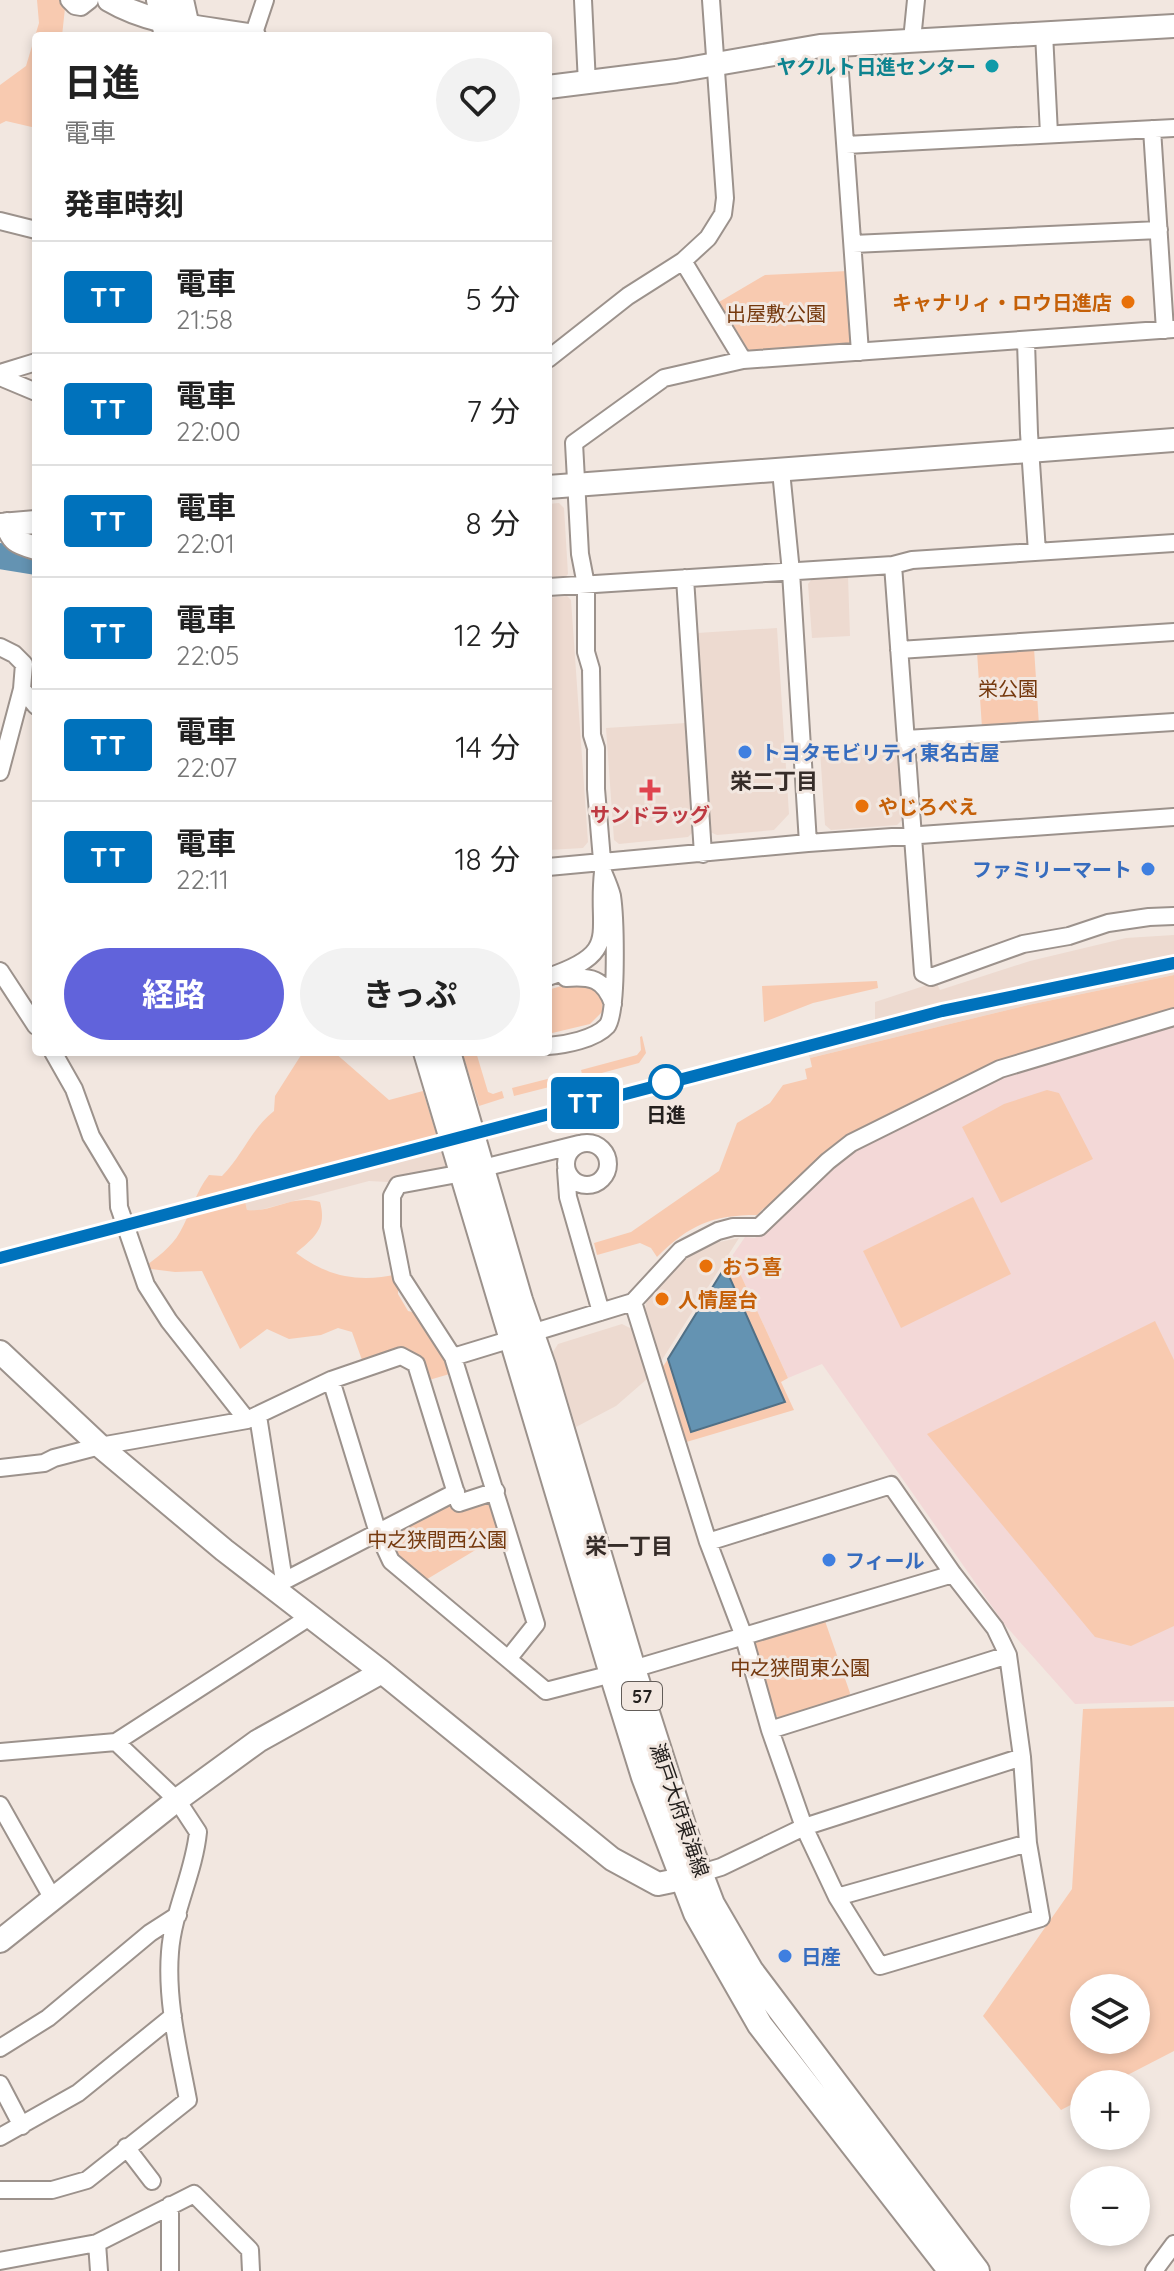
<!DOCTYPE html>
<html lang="ja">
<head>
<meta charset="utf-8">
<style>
  :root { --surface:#fff; --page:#f2f2f2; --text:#222; --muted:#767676; --line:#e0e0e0; --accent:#6163db }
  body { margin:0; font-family:Quicksand,"Noto Sans JP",sans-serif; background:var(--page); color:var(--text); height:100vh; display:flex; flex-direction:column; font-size:30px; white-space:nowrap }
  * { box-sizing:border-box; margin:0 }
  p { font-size:26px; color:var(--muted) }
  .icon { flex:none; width:44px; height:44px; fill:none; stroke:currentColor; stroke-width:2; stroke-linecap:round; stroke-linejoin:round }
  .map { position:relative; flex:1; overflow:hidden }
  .side { position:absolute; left:32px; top:32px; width:520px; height:1024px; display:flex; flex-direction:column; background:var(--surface); border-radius:8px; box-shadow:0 4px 12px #0003 }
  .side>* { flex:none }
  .badge { padding:0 16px; border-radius:6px; font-size:28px; line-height:52px }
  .fabs { position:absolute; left:1070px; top:1974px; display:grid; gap:16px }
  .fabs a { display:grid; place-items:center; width:80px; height:80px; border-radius:50%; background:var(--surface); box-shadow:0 4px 12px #0003; font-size:40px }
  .map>.badge { position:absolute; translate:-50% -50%; box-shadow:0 0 0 4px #fff }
  h2 { padding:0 32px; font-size:30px; line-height:72px }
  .round { display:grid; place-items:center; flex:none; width:84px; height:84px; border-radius:42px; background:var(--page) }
  .headline { display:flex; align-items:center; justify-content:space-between; height:136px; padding:0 32px }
  h1 { font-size:38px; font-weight:700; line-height:60px }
  .action { display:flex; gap:16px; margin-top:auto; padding:16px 32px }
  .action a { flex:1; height:92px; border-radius:48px; background:var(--accent); color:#fff; font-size:32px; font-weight:700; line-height:92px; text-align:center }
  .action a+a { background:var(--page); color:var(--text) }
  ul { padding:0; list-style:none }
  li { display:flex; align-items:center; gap:24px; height:112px; padding:0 32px; border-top:2px solid var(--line) }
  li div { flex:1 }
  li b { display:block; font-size:30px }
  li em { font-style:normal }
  li .badge { min-width:88px; font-weight:700; text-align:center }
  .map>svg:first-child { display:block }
</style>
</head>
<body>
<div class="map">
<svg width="1174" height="2271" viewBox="0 0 1174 2271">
  <rect width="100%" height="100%" fill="#f2e7e0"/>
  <path fill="#eddad0" d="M559,503L564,508L568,574L563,580L548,581V504Z
    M848,576L850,636L812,638L808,584L812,579Z
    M567,596L571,600L588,842L583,848L548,850V598Z
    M777,628L789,814L774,830L717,835L710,832L697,633Z
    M686,723L693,832L688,837L619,844L614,840L606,728Z
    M897,746L902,820L897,825L831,830L825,825L820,750Z
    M1174,935V975L1028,1005L810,1058L804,1042L875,1021V1002L936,982L940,990L1030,961L1126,938Z
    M437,1136L447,1170L388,1182L369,1181L256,1211L247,1210L242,1188Z
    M739,1238L660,1363L645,1309L647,1299L680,1264L693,1254L719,1242Z
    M622,1324L632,1329L647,1379L616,1406L576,1427L553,1352L558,1344Z"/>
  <path fill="#f3d8d7" d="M1174,1021V1701L1075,1704L1005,1625L822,1364L788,1378L732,1256L745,1237L755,1238L846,1151L997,1075Z"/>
  <path fill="#f8cab0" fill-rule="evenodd" d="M37,0H63L65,8L62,36H36V128L6,121L0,124V85L26,66L39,23Z
    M848,271L852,342L849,347L755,352L748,349L719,302L765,275Z
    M1034,648L1039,725L982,728L977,652Z
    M1174,975V1012L996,1065L855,1136L768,1211L764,1208L757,1215C712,1215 689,1225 657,1257L651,1248L640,1243L597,1255L594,1243L631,1232L719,1171L737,1123L770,1103L783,1085L807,1079L805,1069L812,1067L810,1058L1028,1005Z
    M578,981L586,982L603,996L602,1012L590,1024L548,1034V990Z
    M877,981L878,988L813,1003L764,1022L762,986Z
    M642,1036L646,1053L639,1063L583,1078L581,1070L637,1055L641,1050L640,1037Z
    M303,1052H334L389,1100L423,1091L437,1136L242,1188L247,1210C274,1213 290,1194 320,1202C327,1228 315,1237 296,1253C328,1277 359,1283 398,1274V1294L408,1311L421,1314L453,1373L429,1380C415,1336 399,1350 362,1360L352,1332L338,1328L321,1335L289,1339L267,1329L240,1349L202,1271L175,1272L143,1268C156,1258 172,1247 180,1232C191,1213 195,1193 209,1175L222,1176C243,1155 251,1129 274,1111L275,1096Z
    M462,1052H476L488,1092L493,1094L502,1091L504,1098L479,1106Z
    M563,1075L565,1083L514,1096L512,1088Z
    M1047,1090L1059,1093L1093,1159L1001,1203L962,1127L1004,1104Z
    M973,1197L1011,1274L901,1328L863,1251Z
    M732,1256L788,1378L781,1382L794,1410L683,1443L662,1368L668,1359L691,1432L785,1402L725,1267Z
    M1155,1321L1174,1360V1626L1131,1646L1095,1637L927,1434Z
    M451,1499L455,1511L486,1502L493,1506L502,1534L424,1581L398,1557L384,1532Z
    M824,1618L850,1693L848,1698L780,1718L774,1715L754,1641Z
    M1174,1707V2051L1110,2084H1084V2098L1061,2110L983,2016L1072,1889L1083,1709ZM1084,1988H1136V2040H1084Z"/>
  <path fill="#6493b2" stroke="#517086" stroke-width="2" d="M725,1267L785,1402L691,1432L668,1359Z"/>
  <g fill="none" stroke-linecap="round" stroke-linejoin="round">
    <path stroke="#6493b2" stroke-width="26" d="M0,556L36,562"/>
    <g stroke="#9c928c" stroke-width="20">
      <path id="street" d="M69,0L75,6L81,7L90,0
        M583,0L587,84
        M1044,33L1049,134
        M253,36L265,0
        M912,40L916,0
        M838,45L860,352
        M1152,129L1165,330
        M846,145L1174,128
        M0,221L36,230
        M853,244L1159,230
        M683,261L743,360
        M1026,342L1029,433L1037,552
        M548,359L628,296L683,261L708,238L723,214L725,198L711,0
        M0,373L36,362
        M0,377L36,392
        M781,471L791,572L808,843
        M893,565L923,973L931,977L1023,944L1069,936L1108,923L1149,917L1174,916
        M685,578L703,854
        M548,587L893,565L912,560L1174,543
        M0,647L14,654L24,664L22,689L0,772
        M899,650L1174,632
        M22,689L36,706
        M906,739L1174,722
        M548,867L808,843L1174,817
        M603,872L596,789V748L592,735L591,669L586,652V585L580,554L574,443L664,378L743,360L1174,329
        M0,971L36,1026
        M548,977C622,952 596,935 603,872C606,879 610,888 612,896C615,916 618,1013 607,1026C595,1039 565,1045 548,1046
        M566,978C590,976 604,978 613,1004
        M53,1052L74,1089L91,1136L118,1181L119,1207L146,1285L169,1321L247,1420
        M566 1164a21 21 0 1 1 42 0a21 21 0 1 1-42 0Z
        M483,1168L579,1144
        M566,1170L568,1197L601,1312
        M463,1173L398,1185L392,1196V1227L402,1278L453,1357L536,1624L508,1659
        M633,1302L708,1542L743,1634L770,1730L804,1827L837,1897L880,1966L1041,1918L1028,1843L1022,1757L1008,1655L995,1628L953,1574L891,1485L708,1542
        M453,1357L633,1302L681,1250L718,1231L733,1227H759L828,1161L851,1143L1000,1069L1174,1017
        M331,1380L378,1533L391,1561L546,1691L612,1674
        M258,1416L284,1581L277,1584
        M0,1468L44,1463L54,1458L100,1446L247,1420L331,1380L401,1356L416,1364L459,1503L496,1491
        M284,1581L456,1492
        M633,1669L953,1574
        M770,1730L1008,1655
        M0,1752L116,1742L311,1616
        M0,1805L53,1899
        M691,1876L721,1867L804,1827L1022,1757
        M837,1897L1028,1843
        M0,2048L48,2018L150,1933L178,1915
        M0,2084L22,2126
        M0,2137L78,2093L173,2016
        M126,2147L152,2181
        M0,2190H52L87,2180L188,2100C179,2052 166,2001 170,1952C173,1911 194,1873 198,1832L177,1800L116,1742
        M97,2243L99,2271
        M0,2261L97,2243L194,2194L250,2250L251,2271
        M170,2271V2205
        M1154,2271L1174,2244"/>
    </g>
    <g stroke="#9c928c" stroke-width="26">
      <path id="secondary" d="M109,0C153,26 205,27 254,36
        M548,87L676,71L820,46L1174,26
        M548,487L1174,440
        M7,524C12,542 19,543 36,548
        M0,525L36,522
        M0,1352L100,1446L224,1550L382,1672L612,1859L658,1884L682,1879
        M0,1941L177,1800L258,1741L382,1672"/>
    </g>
    <g stroke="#9c928c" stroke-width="28">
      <path id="primary" d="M159,0L167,36
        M181,0L189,36
        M426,1052L612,1674L644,1777L696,1913L760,2025L951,2271
        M448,1052L520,1300L543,1366L633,1669L689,1844L712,1904L751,1971L977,2271"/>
    </g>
    <use href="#street" stroke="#fff" stroke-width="16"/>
    <use href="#secondary" stroke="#fff" stroke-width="22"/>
    <use href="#primary" stroke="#fff" stroke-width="24"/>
    <path stroke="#645d5a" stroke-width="4" stroke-dasharray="10 10" stroke-linecap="butt" d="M245,1194L942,1011L1174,963"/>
  </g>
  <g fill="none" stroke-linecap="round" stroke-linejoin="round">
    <g stroke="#fff" stroke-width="18">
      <path id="line" d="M0,1258L942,1011L1174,963"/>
    </g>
    <use href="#line" stroke="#0072bc" stroke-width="12"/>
  </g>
  <circle fill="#0f9aa8" stroke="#f2e7e0" stroke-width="3" cx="992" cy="66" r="8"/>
  <g fill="#e8710a" stroke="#f2e7e0" stroke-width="3">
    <circle cx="1128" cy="302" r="8"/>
    <circle cx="862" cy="806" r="8"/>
    <circle cx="706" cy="1266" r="8"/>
    <circle cx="662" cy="1299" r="8"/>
  </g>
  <g fill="#3f7fe0" stroke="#f2e7e0" stroke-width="3">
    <circle cx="745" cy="752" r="8"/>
    <circle cx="1148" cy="869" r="8"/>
    <circle cx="829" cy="1560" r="8"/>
    <circle cx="785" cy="1956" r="8"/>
  </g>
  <path fill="#e0444e" stroke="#f2e7e0" stroke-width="3" d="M646 778h8v8h8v8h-8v8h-8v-8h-8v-8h8z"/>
  <circle fill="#fff" stroke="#0072bc" stroke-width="4" cx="666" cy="1082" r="16"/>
  <g text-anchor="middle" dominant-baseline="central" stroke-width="6" stroke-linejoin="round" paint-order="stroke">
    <rect fill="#f2e7e0" stroke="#625c58" stroke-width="2" x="622" y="1682" width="40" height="28" rx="6"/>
    <g font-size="18" font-weight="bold" fill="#24201e">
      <text x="642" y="1696">57</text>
    </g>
    <g font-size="20" font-weight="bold" fill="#0d838f" stroke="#f2e7e0" text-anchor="end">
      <text x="976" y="66">ヤクルト日進センター</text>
    </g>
    <g font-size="20" font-weight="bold" fill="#c56008" stroke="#f2e7e0" text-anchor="start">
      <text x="1112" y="302" text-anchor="end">キャナリィ・ロウ日進店</text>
      <text x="878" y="806">やじろべえ</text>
      <text x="722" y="1266">おう喜</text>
      <text x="678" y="1299">人情屋台</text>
    </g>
    <g font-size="20" fill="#75390e" stroke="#f2e7e0">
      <text x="776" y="313">出屋敷公園</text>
      <text x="1008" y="688">栄公園</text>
      <text x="437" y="1539">中之狭間西公園</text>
      <text x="800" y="1667">中之狭間東公園</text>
    </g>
    <g font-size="20" font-weight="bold" fill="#366cbe" stroke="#f2e7e0" text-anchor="start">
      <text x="761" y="752">トヨタモビリティ東名古屋</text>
      <text x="1132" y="869" text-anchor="end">ファミリーマート</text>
      <text x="845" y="1560">フィール</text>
      <text x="801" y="1956">日産</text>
    </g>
    <g font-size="20" font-weight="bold" fill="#be3a42" stroke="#f2e7e0">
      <text x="650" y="814">サンドラッグ</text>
    </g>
    <g font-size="20" font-weight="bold" fill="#24201e" stroke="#f2e7e0">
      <text x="666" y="1114">日進</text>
    </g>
    <g font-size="20" fill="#24201e" stroke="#f2e7e0">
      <text transform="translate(680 1810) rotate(71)">瀬戸大府東海線</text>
    </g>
    <g font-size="22" font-weight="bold" fill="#362d29" stroke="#f2e7e0">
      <text x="774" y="781">栄二丁目</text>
      <text x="629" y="1546">栄一丁目</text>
    </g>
  </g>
</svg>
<div class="fabs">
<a><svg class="icon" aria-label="layers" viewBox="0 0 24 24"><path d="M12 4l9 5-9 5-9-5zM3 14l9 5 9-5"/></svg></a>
<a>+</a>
<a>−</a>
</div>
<b class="badge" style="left:585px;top:1103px;background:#0072bc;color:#fff">TT</b>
<section class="side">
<div class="headline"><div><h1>日進</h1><p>電車</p></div><a class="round"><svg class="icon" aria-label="heart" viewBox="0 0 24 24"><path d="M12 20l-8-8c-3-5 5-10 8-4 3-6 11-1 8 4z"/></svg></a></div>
<h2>発車時刻</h2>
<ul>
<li><span class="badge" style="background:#0072bc;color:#fff">TT</span><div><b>電車</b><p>21:58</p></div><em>5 分</em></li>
<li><span class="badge" style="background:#0072bc;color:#fff">TT</span><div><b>電車</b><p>22:00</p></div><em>7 分</em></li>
<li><span class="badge" style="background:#0072bc;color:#fff">TT</span><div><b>電車</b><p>22:01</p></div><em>8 分</em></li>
<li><span class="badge" style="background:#0072bc;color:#fff">TT</span><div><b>電車</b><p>22:05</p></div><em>12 分</em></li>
<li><span class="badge" style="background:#0072bc;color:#fff">TT</span><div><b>電車</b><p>22:07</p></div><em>14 分</em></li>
<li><span class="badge" style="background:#0072bc;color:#fff">TT</span><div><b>電車</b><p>22:11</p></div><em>18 分</em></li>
</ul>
<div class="action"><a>経路</a><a>きっぷ</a></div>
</section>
</div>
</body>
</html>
